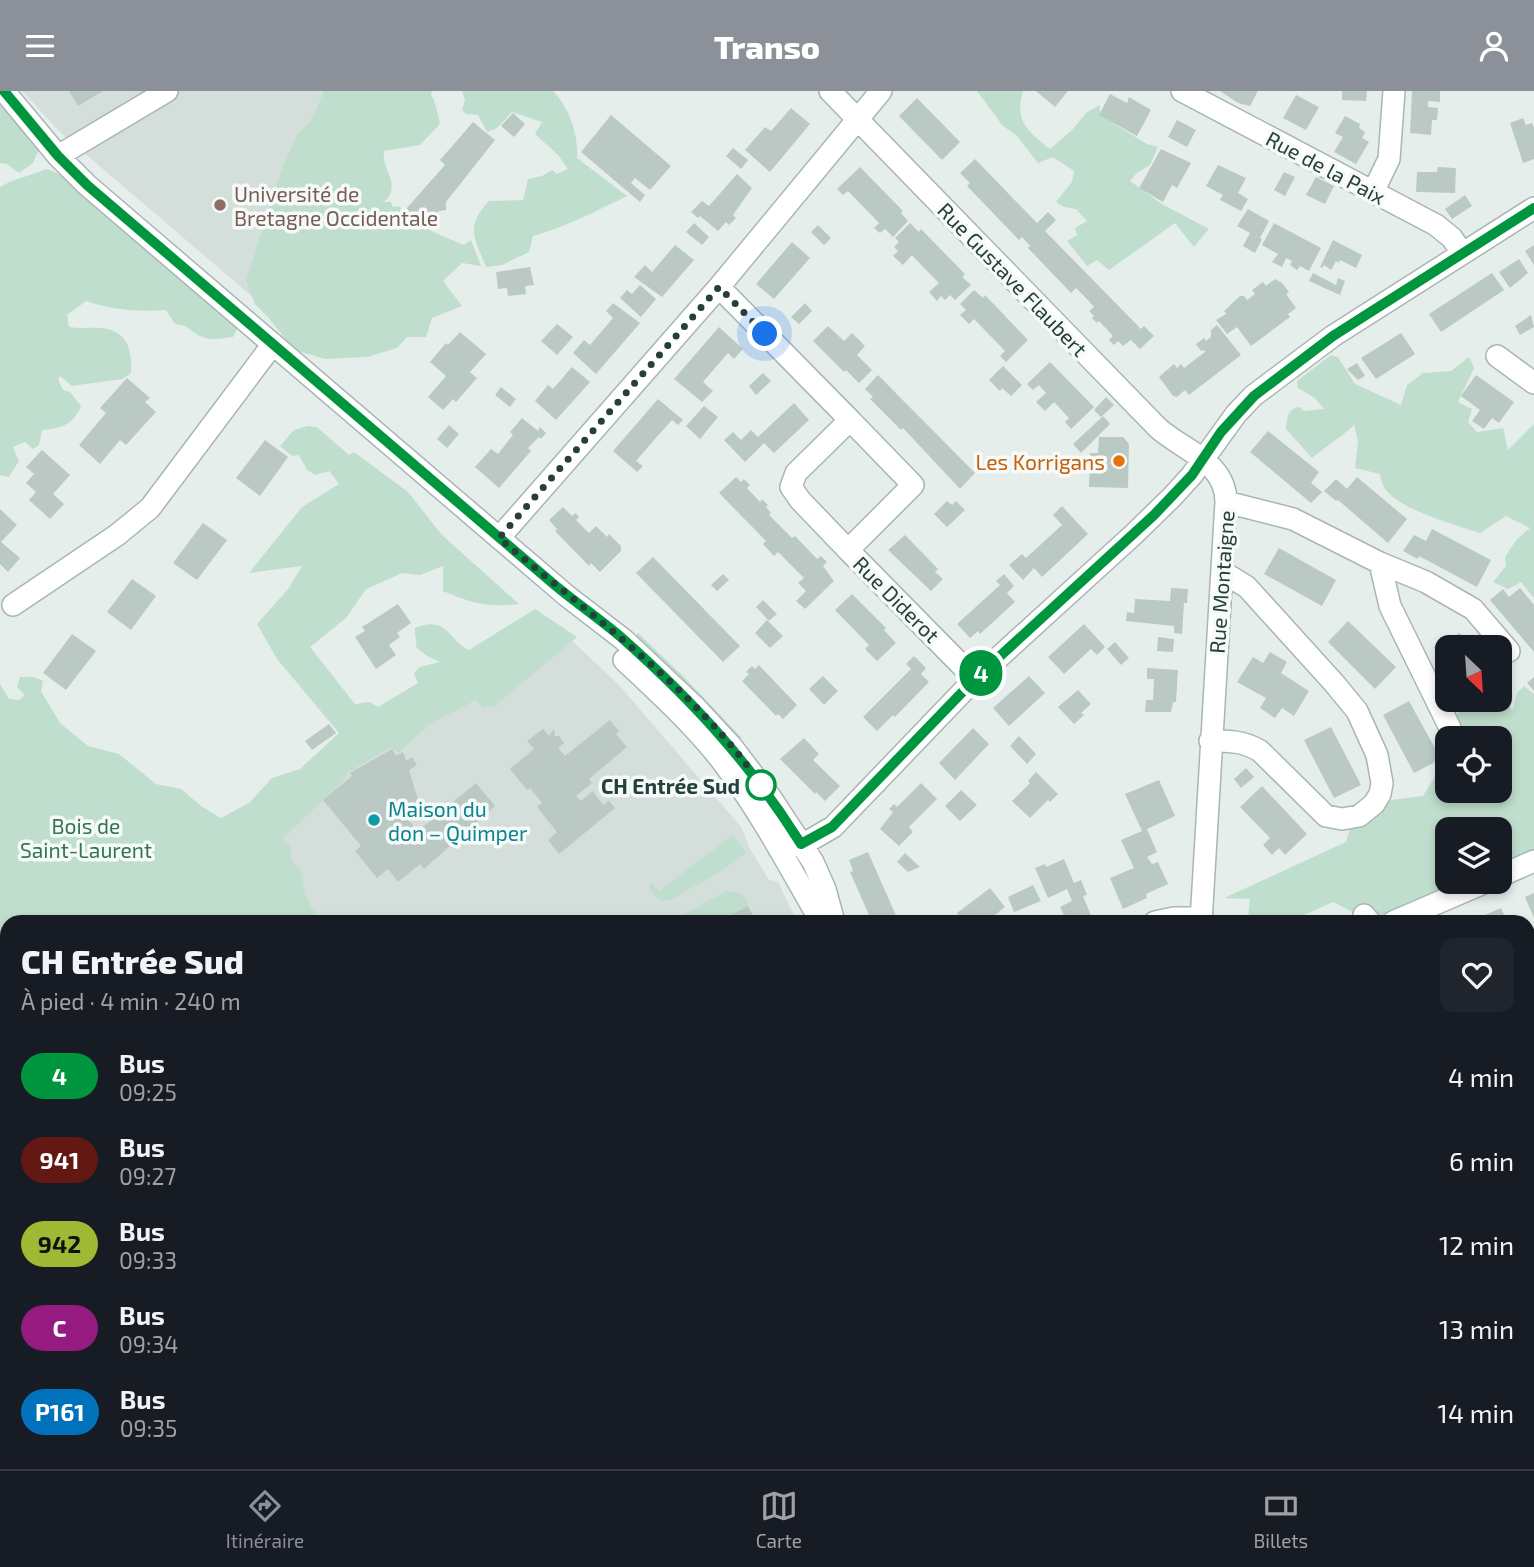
<!DOCTYPE html>
<html lang="fr">
<head>
<meta charset="utf-8">
<style>
  :root { --surface:#171b24; --page:#20242c; --text:#f1f3f6; --muted:#9ea1a6; --line:#363941; --accent:#8c9099 }
  body { margin:0; font-family:"Exo 2",sans-serif; background:var(--page); color:var(--text); height:100vh; display:flex; flex-direction:column; font-size:26px; white-space:nowrap }
  * { box-sizing:border-box; margin:0 }
  p { font-size:23px; color:var(--muted) }
  .icon { flex:none; width:38px; height:38px; fill:none; stroke:currentColor; stroke-width:2; stroke-linecap:round; stroke-linejoin:round }
  .map { position:relative; flex:1; overflow:hidden }
  .details { position:absolute; left:0px; top:824px; width:1535px; height:555px; display:flex; flex-direction:column; background:var(--surface); border-radius:21px 21px 0 0; box-shadow:0 4px 10px #0003 }
  .details>* { flex:none }
  .badge { padding:0 14px; border-radius:23px; font-size:24px; line-height:46px }
  .needle { width:46px; rotate:155deg }
  .tools { position:absolute; left:1435px; top:544px; display:grid; gap:14px }
  .tools a { display:grid; place-items:center; width:77px; height:77px; border-radius:14px; background:var(--surface); box-shadow:0 4px 10px #0003; font-size:35px }
  .you { position:absolute; width:35px; height:35px; margin:-18px; border:5px solid #fff; border-radius:50%; background:#1a73e8; box-shadow:0 0 0 10px #1a73e833 }
  .map>.badge { position:absolute; translate:-50% -50%; box-shadow:0 0 0 4px #fff }
  .round { display:grid; place-items:center; flex:none; width:74px; height:74px; border-radius:14px; background:var(--page) }
  .summary { display:flex; align-items:center; justify-content:space-between; height:119px; padding:0 21px }
  h1 { font-size:33px; font-weight:800; line-height:52px }
  ul { padding:0; list-style:none }
  li { display:flex; align-items:center; gap:21px; height:84px; padding:0 21px }
  li div { flex:1 }
  li b { display:block; font-size:26px }
  li em { font-style:normal }
  li .badge { min-width:77px; font-weight:700; text-align:center }
  header { display:flex; justify-content:space-between; align-items:center; height:91px; padding:0 21px; background:var(--accent); color:#fff; font-size:32px; font-weight:800 }
  .menu { display:flex; justify-content:space-around; align-items:center; height:98px; border-top:2px solid var(--line); background:var(--surface); font-size:19px; color:var(--muted) }
  .menu a { display:grid; justify-items:center; gap:4px }
  .menu .selected { color:var(--accent) }
  .map>svg:first-child { display:block }
</style>
</head>
<body>
<header><svg class="icon" aria-label="menu" viewBox="0 0 24 24"><path d="M4 6h16M4 12h16M4 18h16"/></svg>Transo<svg class="icon" aria-label="person" viewBox="0 0 24 24"><circle cx="12" cy="8" r="4"/><path d="M4 21q1-7 8-7t8 7"/></svg></header>
<div class="map">
<svg width="1534" height="1378" viewBox="0 0 1534 1378">
  <rect width="100%" height="100%" fill="#e6eeec"/>
  <path fill="#d4dedb" d="M22,0H345L262,214L62,43Z
    M553,532L619,594L741,736L750,758L769,789L778,791L797,831H219L235,761Z
    M0,1222H7V1372H1006L1008,1378H0Z"/>
  <path fill="#c0decd" d="M324,0H432L431,4L434,9L440,31L438,35L420,54L384,60C381,80 403,93 384,111H391L393,116L399,115C415,136 441,144 464,154L471,149L481,175L462,172L443,190L462,215L432,227L426,246H407L397,257L367,266L325,268L294,259L268,226L255,213L246,190L282,78L297,44L311,30Z
    M462,0H553C569,16 579,45 577,67L627,105C596,120 566,136 533,145L529,161L502,174L486,176C474,146 465,136 489,110L523,109L528,88L542,85L552,79L557,83L568,78L558,64L535,43L542,31L512,21L497,37L487,41L478,24L466,23L462,19L465,9Z
    M977,0H1023C1014,30 1028,41 1050,58L1072,39L1087,21L1100,14V24L1147,53L1158,56L1150,74L1137,82L1130,90L1162,113L1209,138L1194,156L1175,132L1109,179L1097,169L1087,175L1067,150L1077,144L1075,137L1087,130L1076,118L1064,116L1056,111L1072,91L1074,80L1053,66L1038,72L1016,44L1003,35Z
    M0,12L39,58L33,72L19,82L7,73L0,72Z
    M46,78C78,86 144,151 172,175L178,187L238,236L233,246C223,247 212,250 202,246C189,241 193,235 175,233L166,219C139,221 112,219 86,210L67,224L69,236C80,238 91,236 102,237C129,241 132,259 131,282L122,288L72,295L60,285L58,288L63,299L70,301L81,315C73,334 62,337 42,339L39,354L33,358L25,351L13,356L19,370L9,386L0,384V96C14,87 31,85 46,78Z
    M1331,264L1338,266L1355,293L1401,314L1407,294L1423,282L1451,280L1469,266L1474,277L1458,311L1472,318L1468,331L1477,341L1503,337L1508,359L1534,333V507L1521,491L1508,498L1493,491L1506,475L1505,466L1517,448L1530,437L1506,425L1480,442C1456,434 1400,419 1385,398C1382,394 1381,388 1380,383L1355,377L1358,350L1354,334C1342,346 1326,355 1312,367L1286,338C1287,328 1287,317 1300,316L1304,320L1324,318L1315,307L1298,297L1297,290Z
    M308,335L317,336L349,364L354,361L408,401L442,444L519,513C488,517 471,512 443,500V475L420,484L402,482L366,498L346,527L310,556L355,613L370,611L378,616L418,592L414,583L419,576L440,571L427,565L416,556C417,549 414,544 415,537C448,524 447,548 469,559L535,518L577,546L496,614L483,617L476,609L431,632L398,662L391,656L347,682L343,690L282,748L290,755L292,770L301,781L305,803L316,825L312,831H7V1347L0,1357V593L9,608L19,609L25,604L17,596L20,586H34L43,590L41,600L60,632L88,655L119,663L156,693L181,698L201,715L221,727L249,712L272,687L300,678L339,642L277,568L257,533L289,497L302,475L249,482L302,416L339,393L329,380L315,384L307,379L299,364L292,365L280,355L294,339Z
    M638,542L685,587L741,646L740,655L633,549Z
    M1524,595L1534,603V762L1500,776V738H1447V791H1466L1369,831H1358L1353,821L1333,811L1304,824L1306,831H1254L1248,827L1250,808L1224,807L1346,751L1350,737L1372,728L1391,709L1423,705L1447,666V700H1500V648L1451,647L1453,625L1482,609H1500V606L1513,619L1517,602Z
    M733,744L746,762L721,780L670,809L663,810L656,806L649,797L651,791L659,800Z
    M731,800L743,804L749,814L716,831H669L725,801Z
    M191,1372H238L244,1378H184Z"/>
  <path fill="#bbc9c5" d="M69,0H103L78,15Z
    M1036,0H1068L1055,16Z
    M1220,0H1258L1250,15L1238,12Z
    M1342,0H1367L1366,10L1342,9Z
    M1412,0H1440V11L1428,10V16L1438,17L1437,29H1432L1431,44L1410,42Z
    M1110,3L1127,12L1129,6L1151,19L1137,45L1099,24Z
    M1296,4L1319,16L1306,39L1283,27Z
    M917,7L960,51L942,69L899,25Z
    M791,17L810,33L770,81L745,59L765,36L771,40Z
    M513,22L525,33L514,46L501,35Z
    M611,24L671,75L650,99L635,87L631,92L645,104L640,111L581,61Z
    M1345,25L1360,33L1359,37L1365,41L1362,47L1369,51L1356,73L1334,61L1343,46L1335,42Z
    M1523,27L1526,34L1532,32L1534,37V68L1523,72L1510,32Z
    M1177,29L1196,39L1187,56L1168,46Z
    M473,31L495,49L446,111V119L439,120L425,136L405,119L445,74L440,69Z
    M733,57L748,69L741,78L726,65Z
    M1161,58L1191,72L1177,97L1172,94L1163,111L1139,97Z
    M975,68L1037,132L1048,121L1056,129L1045,140L1141,238L1144,235L1154,245L1140,258L1131,249L1123,255L1118,250L1114,254L1109,249L1113,245L1099,230L1097,232L1092,227L1094,225L1089,220L1094,216L1086,207L1076,197L1071,202L1028,157L1030,155L1022,146L1019,149L967,95L970,92L960,82Z
    M1218,74L1246,87L1238,102L1248,108L1241,120L1220,109L1223,104L1206,95Z
    M860,76L903,120L901,122L908,130L893,146L885,138L880,142L874,137L879,132L848,100L843,104L837,98Z
    M1438,76L1456,77L1455,102L1416,101L1417,81H1437Z
    M1284,81L1295,86L1285,105L1274,99Z
    M737,83L752,97L733,124L736,127L729,134L726,131L718,140L700,125L698,127L691,121L702,110L709,115Z
    M1316,86L1334,95L1325,113L1306,104Z
    M1465,104L1472,115L1452,128L1445,118Z
    M1248,118L1269,130L1260,147L1262,148L1255,162L1243,155L1250,142L1237,135Z
    M694,132L709,146L702,154L686,141Z
    M910,132L919,141L921,138L965,183L962,186L971,194L955,209L950,204L945,209L941,205L937,210L929,201L939,192L926,179L912,164L903,174L893,165L898,160L894,156L899,151L895,147Z
    M1274,132L1321,157L1309,180L1300,175L1297,179L1290,174L1292,170L1286,167L1282,176L1272,171L1278,163L1262,154Z
    M818,134L831,147L824,154L811,141Z
    M1333,149L1362,164L1356,177L1340,169L1339,172L1336,170L1331,179L1324,174L1322,177L1320,176Z
    M792,151L810,167L774,208L756,193Z
    M675,154L694,169L662,206L634,186L645,174L652,181Z
    M1534,154V174L1525,160Z
    M1519,168L1528,182L1510,197L1499,181Z
    M530,176L534,194L525,195L526,203L508,205L507,197L498,198L496,181Z
    M1313,182L1336,194L1338,187L1345,190L1340,204L1309,190Z
    M1492,182L1504,199L1441,241L1429,223Z
    M1275,188L1282,192L1289,201L1286,203L1296,217L1288,223L1290,226L1251,255L1237,236L1227,243L1216,229L1226,223L1224,220L1240,205H1244L1247,209L1255,203L1252,199L1263,191L1266,195Z
    M640,194L656,208L641,226L620,207L627,199L632,203Z
    M974,199L983,207L985,204L1028,249L1006,271L1000,265L1005,260L974,228L969,233L960,224L966,219L960,213Z
    M613,212L640,232L596,283L573,262L584,249L590,254L613,227L606,220Z
    M805,212L812,220L799,233L791,226Z
    M1531,224L1534,236L1520,244L1515,235Z
    M557,233L573,246L557,264L541,250Z
    M1217,234L1241,264L1189,304L1185,299L1177,306L1173,305L1159,286L1174,273L1177,277L1181,273L1184,277L1205,261L1204,259L1201,260L1196,253L1204,247L1206,250L1211,246V239Z
    M828,235L844,250L852,242L865,255L857,264L872,279L859,292L846,279L844,281L813,250Z
    M719,236L743,258L734,268L728,262L703,291L713,300L702,311L674,288Z
    M460,241L486,263L470,281L477,287L456,311L453,308L443,319L428,306L446,285L430,271L446,252L448,254Z
    M1401,242L1415,263L1376,288L1361,267Z
    M1050,271L1094,316L1071,338L1065,331L1069,327L1054,311L1045,320L1036,311L1046,302L1039,294L1033,299L1027,293Z
    M1357,272L1365,285L1358,289L1347,278Z
    M1003,275L1022,294L1011,305L1002,297L1000,300L989,289Z
    M572,276L590,291L556,329L535,310L548,294L553,298Z
    M763,282L771,290L756,304L749,295Z
    M878,284L975,382L960,398L903,337L901,339L870,308L873,306L865,298Z
    M1476,284L1514,311L1499,332L1492,327L1484,338L1472,330L1480,319L1461,305Z
    M127,287L150,307L145,311L156,321L126,354L120,349L100,373L79,354L106,322L100,317Z
    M501,296L516,308L510,316L495,304Z
    M1106,306L1114,314L1101,326L1094,319Z
    M658,308L683,329L678,334L672,329L654,349L636,370L643,375L637,381L613,360Z
    M794,312L809,329L774,362L764,352L745,371L724,349L733,341L741,349L751,339L758,346Z
    M704,315L718,326L700,348L686,335Z
    M1103,325L1110,333L1081,362L1073,353Z
    M522,327L538,340L540,336L546,342L541,348L539,346L528,357L531,360L499,397L475,376L491,358L498,363L513,344L510,341Z
    M449,334L459,343L447,357L437,348Z
    M1268,340L1319,381L1311,392L1322,401L1311,412L1250,361Z
    M1099,346H1123L1129,353L1128,397L1089,396L1090,362H1098Z
    M265,349L288,366L260,405L236,387Z
    M42,359L70,384L53,403L64,413L50,428L29,409L36,401L26,392L34,383L26,376Z
    M736,386L741,391L744,388L750,394L747,397L760,411L762,408L768,414L766,416L771,422L769,424L792,447L795,445L817,468L821,465L827,471L823,475L834,490L805,518L796,510L806,500L798,492L804,487L778,461L774,465L763,453L766,450L719,402Z
    M1357,386L1407,428L1388,452L1338,409L1336,410L1324,400L1336,388L1347,398Z
    M947,410L952,414L956,410L965,419L947,436L934,423Z
    M1062,415L1088,443L1042,486L1034,477L1023,489L1009,474L1022,463L1026,467L1062,434L1053,424Z
    M563,416L572,425L576,422L579,426L576,429L589,442L596,435L607,446L609,443L621,455V460L600,481L591,472L589,475L555,440L557,438L549,429Z
    M0,418L17,434L1,451L20,467L8,481L0,473Z
    M203,432L227,449L197,489L173,472Z
    M1432,438L1491,469L1477,496L1419,465L1418,468L1403,460L1414,444L1426,450Z
    M905,444L938,478L935,481L943,488L931,500L888,459Z
    M1279,457L1336,489L1322,515L1264,483Z
    M653,466L740,555L723,571L636,482Z
    M723,483L729,489L717,500L711,494Z
    M1004,483L1014,495L1007,502L1015,511L980,543L978,540L970,547L957,533L1000,494L996,490Z
    M132,488L156,505L131,539L107,521Z
    M1171,497L1188,498L1187,512H1184L1182,543L1174,542V535L1126,530L1127,521L1134,522L1135,508L1170,510Z
    M1520,497L1534,514V561L1490,509L1503,498L1509,506Z
    M852,503L886,537L884,539L896,552L877,570L865,558L869,554L835,519Z
    M763,509L777,523L769,530L756,516Z
    M398,513L411,532L397,542L400,546L389,554L396,564L376,578L355,546L365,540L362,536Z
    M767,529L783,545L770,557L755,542Z
    M1348,530L1396,576L1375,598L1328,551Z
    M1084,533L1105,556L1097,564L1091,558L1064,583L1048,566Z
    M1460,542L1468,556H1447V582L1434,556Z
    M72,543L96,560L66,599L43,582Z
    M1158,546L1174,548L1173,561L1157,560Z
    M1115,551L1129,567L1121,574L1107,558Z
    M1270,561L1287,571L1281,582L1309,600L1294,625L1282,617L1275,627L1260,617L1266,607L1237,591L1253,566L1263,572Z
    M914,565L926,577L921,583L929,591L895,626L893,624L877,640L863,626L911,578L906,573Z
    M759,574L797,614L783,628L778,623L776,625L742,590L749,583L746,581L752,575L755,578Z
    M1147,577L1178,579L1176,611H1173L1171,621H1145L1146,609H1153L1154,588H1147Z
    M823,585L838,600L824,614L809,598Z
    M1029,585L1045,602L1009,635L993,617Z
    M1534,586V600L1527,592Z
    M1078,599L1091,613L1081,622L1084,624L1074,633L1058,616Z
    M1409,610L1441,668L1414,682L1383,624Z
    M610,629L619,640L616,643L627,656L589,688L592,692L576,705L581,710L593,700L603,714L609,710L615,717L559,763L548,749L557,741L537,716L542,712L530,697L527,699L510,678L534,658L527,650L543,638L549,645L554,638L555,645H559L564,652L558,657L565,665Z
    M329,633L336,642L312,659L305,650Z
    M1331,636L1361,694L1334,707L1304,649Z
    M973,637L989,653L955,689L939,672Z
    M1019,645L1036,663L1027,673L1010,655Z
    M804,647L819,663L813,669L840,695L825,710L816,701L815,703L780,668Z
    M392,658L396,665L403,661L406,670L412,666L417,674L409,679L419,712L404,724L418,740L476,692L495,715L424,778L420,773L398,791L388,778L377,787L355,760L361,755L323,709L352,685L350,682Z
    M1246,677L1254,686L1241,697L1234,688Z
    M1036,681L1058,703L1050,711L1048,709L1030,727L1012,710L1030,692L1028,690Z
    M1159,689L1175,725L1147,738L1157,761L1147,766L1152,773L1158,771L1168,793L1146,803L1147,807L1123,818L1110,787L1134,777L1121,749L1142,740L1125,703Z
    M921,692L937,708L909,736L913,741L899,755L880,738L893,721L889,718L894,713L897,716Z
    M1262,695L1307,743L1285,764L1279,757L1272,764L1263,754L1270,747L1240,716Z
    M961,699L977,714L960,730L945,715Z
    M868,761L898,829L892,831H872L850,781L853,780L849,769Z
    M905,762L920,776L908,781L897,771Z
    M1064,768L1074,792L1081,789L1087,804L1083,805L1092,827L1082,831H1067L1060,816L1072,810L1067,798L1048,807L1035,777L1045,773L1046,776Z
    M1033,794L1041,810L1014,821L1008,806Z
    M990,797L1005,816L986,831H965L957,822Z
    M1534,802V827L1525,806Z
    M748,815L756,831H716Z
    M1501,817L1507,831H1468L1478,827Z
    M1532,835L1534,840V863L1531,855L1528,857V837Z
    M1534,915V938L1528,941V917Z
    M1534,1007V1034L1528,1036V1009Z
    M1534,1159V1187L1528,1189V1161Z
    M1528,1346L1534,1353L1528,1359Z
    M7,1354V1372H48L44,1378L36,1376L11,1378L14,1374L12,1372L8,1378H0V1365Z
    M507,1372H569L572,1374L574,1372H625L618,1378H509Z
    M781,1372H824L817,1378H774Z
    M828,1372H849L854,1378H830L832,1376Z
    M949,1372H986L991,1378H954Z
    M1072,1372H1094L1081,1378H1075Z
    M1483,1372H1528L1533,1378H1486L1482,1373Z"/>
  <g fill="none" stroke-linecap="round" stroke-linejoin="round">
    <g stroke="#a8b6b4" stroke-width="24">
      <path id="minor" d="M4,0L58,65L87,94L567,505L624,549L695,616L732,656L771,707L813,771L825,798L834,831
        M830,0L1158,337C1184,360 1226,371 1226,411L1201,831
        M1182,0L1436,134L1452,147L1462,162
        M58,65L167,0
        M1373,101L1389,68L1394,0
        M719,196L850,329L796,382L791,396L800,409L848,459
        M1497,265L1534,292
        M850,329L913,394L848,459L975,588
        M1226,411L1293,428L1380,472L1426,491L1473,518L1509,560
        M499,447L719,196L881,0
        M1380,472L1390,515L1450,637
        M13,514L117,444L150,417L273,253
        M624,569C658,601 693,633 722,670C760,720 790,777 821,831
        M1210,650C1229,650 1244,650 1260,660L1326,725L1342,728L1359,725L1374,713L1380,703L1382,692L1377,664L1357,620L1334,592L1247,496L1231,486L1222,483
        M779,758L807,751L833,736L975,588L1133,444L1172,406L1192,384L1236,323L1253,305L1333,245L1534,117
        M1500,785L1534,770
        M1364,824L1370,831
        M1155,831L1174,827H1202
        M1393,831L1486,791
        M1528,974L1534,971
        M1528,1275L1534,1271
        M1528,1318H1534
        M1035,1372L1039,1378"/>
    </g>
    <g stroke="#c2cac8" stroke-width="24">
      <path id="major" d="M1528,1224L1534,1222
        M1279,1378L1283,1372
        M1303,1378L1308,1372"/>
    </g>
    <use href="#minor" stroke="#fff" stroke-width="21"/>
    <use href="#major" stroke="#6ca19c" stroke-width="21"/>
  </g>
  <g fill="none" stroke-linecap="round" stroke-linejoin="round">
    <g stroke="#fff" stroke-width="16">
      <path id="line" d="M4,0L58,65L87,94L550,490C573,510 599,527 622,547C694,611 750,672 801,753L832,736L975,588L1154,424L1192,384L1221,341L1254,305L1333,245L1534,117"/>
    </g>
    <use href="#line" stroke="#009640" stroke-width="10"/>
    <path stroke="#25403c" stroke-width="7" stroke-dasharray="0 12.6" d="M761,694C697,599 589,523 499,447L719,196L765,243"/>
  </g>
  <circle fill="#8d6e63" stroke="#f6faf9" stroke-width="2.5" cx="220" cy="114" r="7"/>
  <circle fill="#e8710a" stroke="#f6faf9" stroke-width="2.5" cx="1119" cy="370" r="7"/>
  <circle fill="#fff" stroke="#009640" stroke-width="3.5" cx="761" cy="694" r="14"/>
  <circle fill="#0f9aa8" stroke="#f6faf9" stroke-width="2.5" cx="374" cy="729" r="7"/>
  <g text-anchor="middle" dominant-baseline="central" stroke-width="7" stroke-linejoin="round" paint-order="stroke">
    <g font-size="21" fill="#25403c" stroke="#f6faf9">
      <text transform="translate(1326 76) rotate(28)">Rue de la Paix</text>
      <text transform="translate(1013 188) rotate(46)">Rue Gustave Flaubert</text>
      <text transform="translate(1221 491) rotate(-86)">Rue Montaigne</text>
      <text transform="translate(897 508) rotate(45)">Rue Diderot</text>
    </g>
    <g font-size="21" fill="#785e54" stroke="#f6faf9" text-anchor="start">
      <text x="234" y="102">Université de<tspan x="234" dy="24">Bretagne Occidentale</tspan></text>
    </g>
    <g font-size="21" fill="#c56008" stroke="#f6faf9" text-anchor="end">
      <text x="1105" y="370">Les Korrigans</text>
    </g>
    <g font-size="21" font-weight="bold" fill="#25403c" stroke="#f6faf9" text-anchor="end">
      <text x="740" y="694">CH Entrée Sud</text>
    </g>
    <g font-size="21" fill="#0d838f" stroke="#f6faf9" text-anchor="start">
      <text x="388" y="717">Maison du<tspan x="388" dy="24">don – Quimper</tspan></text>
    </g>
    <g font-size="21" fill="#317555" stroke="#f6faf9">
      <text x="86" y="734">Bois de<tspan x="86" dy="24">Saint-Laurent</tspan></text>
    </g>
  </g>
</svg>
<div class="tools">
<a><svg class="needle" viewBox="-14 -14 28 28"><path d="M0-13l5 13h-10z" fill="#e53935"/><path d="M0 13l5-13h-10z" fill="#9ea1a6"/></svg></a>
<a><svg class="icon" aria-label="locate" viewBox="0 0 24 24"><circle cx="12" cy="12" r="6"/><path d="M12 2v4M12 18v4M2 12h4M18 12h4"/></svg></a>
<a><svg class="icon" aria-label="layers" viewBox="0 0 24 24"><path d="M12 4l9 5-9 5-9-5zM3 14l9 5 9-5"/></svg></a>
</div>
<div class="you" style="left:765px;top:243px"></div>
<b class="badge" style="left:981px;top:582px;background:#009640;color:#fff">4</b>
<section class="details">
<div class="summary"><div><h1>CH Entrée Sud</h1><p>À pied · 4 min · 240 m</p></div><a class="round"><svg class="icon" aria-label="heart" viewBox="0 0 24 24"><path d="M12 20l-8-8c-3-5 5-10 8-4 3-6 11-1 8 4z"/></svg></a></div>
<ul>
<li><span class="badge" style="background:#009640;color:#fff">4</span><div><b>Bus</b><p>09:25</p></div><em>4 min</em></li>
<li><span class="badge" style="background:#641814;color:#fff">941</span><div><b>Bus</b><p>09:27</p></div><em>6 min</em></li>
<li><span class="badge" style="background:#9fb935;color:#111">942</span><div><b>Bus</b><p>09:33</p></div><em>12 min</em></li>
<li><span class="badge" style="background:#951b81;color:#fff">C</span><div><b>Bus</b><p>09:34</p></div><em>13 min</em></li>
<li><span class="badge" style="background:#0072bc;color:#fff">P161</span><div><b>Bus</b><p>09:35</p></div><em>14 min</em></li>
</ul>
</section>
</div>
<nav class="menu">
<a class="selected"><svg class="icon" aria-label="directions" viewBox="0 0 24 24"><path d="M12 3l9 9-9 9-9-9zM9 14v-3h6M13 9l2 2-2 2"/></svg>Itinéraire</a>
<a><svg class="icon" aria-label="map" viewBox="0 0 24 24"><path d="M3 6l6-2 6 2 6-2v14l-6 2-6-2-6 2zM9 4v14M15 6v14"/></svg>Carte</a>
<a><svg class="icon" aria-label="tickets" viewBox="0 0 24 24"><path d="M3 7h18v10H3zM15 7v10"/></svg>Billets</a>
</nav>
</body>
</html>
